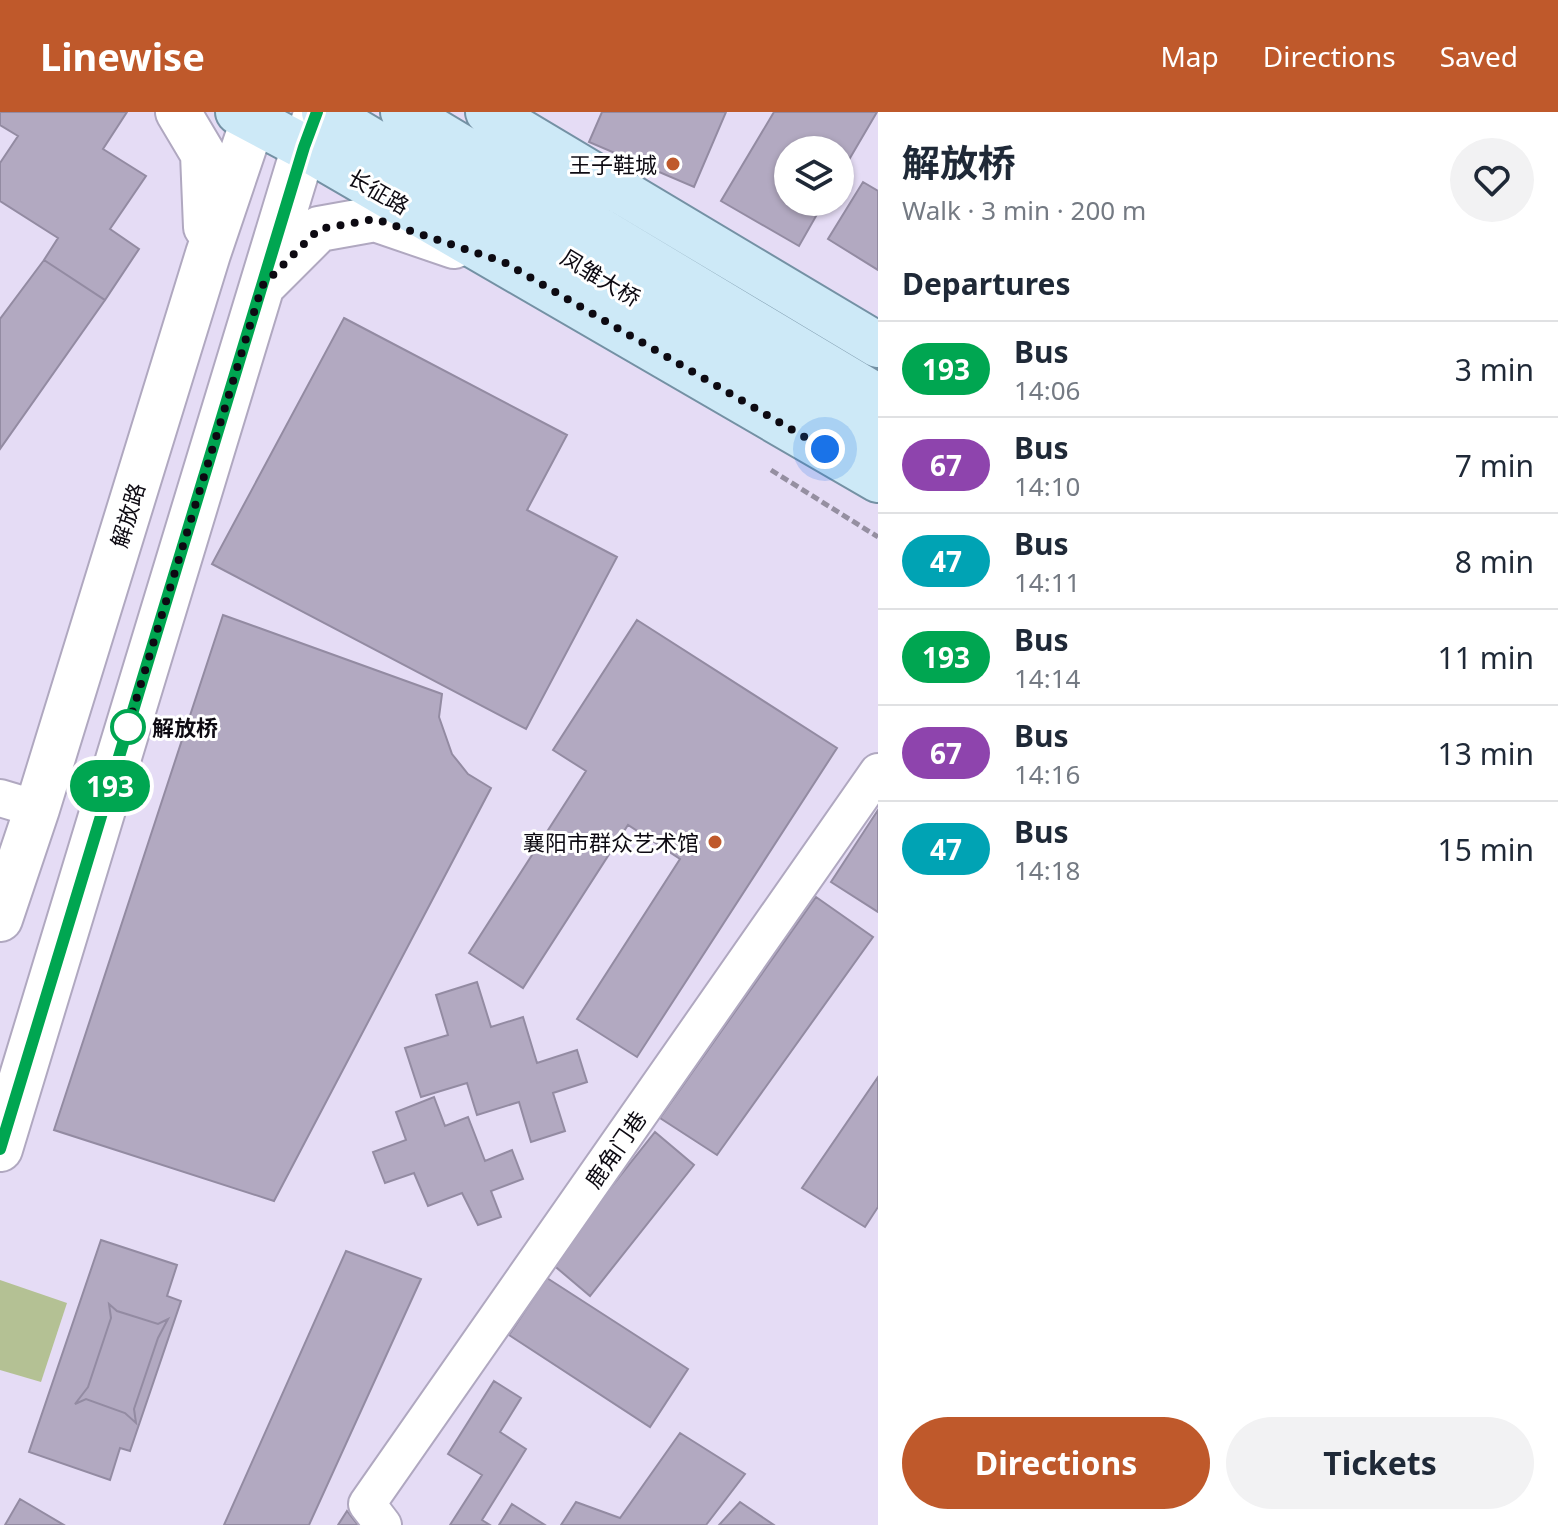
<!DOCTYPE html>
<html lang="en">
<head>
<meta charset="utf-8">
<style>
  :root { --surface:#fff; --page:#f2f2f3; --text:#1f2937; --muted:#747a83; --line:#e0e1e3; --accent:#bf592b }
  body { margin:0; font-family:"Noto Sans","Noto Sans SC",sans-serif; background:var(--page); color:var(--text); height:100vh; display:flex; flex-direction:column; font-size:30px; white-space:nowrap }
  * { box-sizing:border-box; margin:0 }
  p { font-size:26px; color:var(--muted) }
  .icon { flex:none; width:44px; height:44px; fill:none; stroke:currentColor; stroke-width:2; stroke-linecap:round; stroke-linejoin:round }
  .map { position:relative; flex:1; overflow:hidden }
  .sheet { display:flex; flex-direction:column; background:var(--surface); width:680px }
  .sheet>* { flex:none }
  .badge { padding:0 16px; border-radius:26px; font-size:28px; line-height:52px }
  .buttons { position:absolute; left:774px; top:24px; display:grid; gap:16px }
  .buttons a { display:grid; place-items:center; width:80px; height:80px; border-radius:50%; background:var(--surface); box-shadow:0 2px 6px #0004; font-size:40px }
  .you { position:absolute; width:40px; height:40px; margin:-20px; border:6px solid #fff; border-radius:50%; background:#1a73e8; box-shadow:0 0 0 12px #1a73e833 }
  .map>.badge { position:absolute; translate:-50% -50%; box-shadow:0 0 0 4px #fff }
  h2 { padding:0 24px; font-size:30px; line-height:72px }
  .round { display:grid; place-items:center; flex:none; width:84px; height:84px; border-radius:42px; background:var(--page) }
  .head { display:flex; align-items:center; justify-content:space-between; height:136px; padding:0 24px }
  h1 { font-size:38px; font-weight:700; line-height:60px }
  .primary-button { display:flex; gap:16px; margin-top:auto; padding:16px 24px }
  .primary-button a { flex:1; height:92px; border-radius:48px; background:var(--accent); color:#fff; font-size:32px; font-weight:700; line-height:92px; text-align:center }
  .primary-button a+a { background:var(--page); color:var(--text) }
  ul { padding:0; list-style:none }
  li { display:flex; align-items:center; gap:24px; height:96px; padding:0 24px; border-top:2px solid var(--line) }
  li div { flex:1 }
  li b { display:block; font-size:30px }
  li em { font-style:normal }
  li .badge { min-width:88px; font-weight:700; text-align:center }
  header { display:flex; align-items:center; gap:48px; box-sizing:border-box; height:112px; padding:0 40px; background:var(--accent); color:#fff }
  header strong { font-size:38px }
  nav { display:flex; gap:44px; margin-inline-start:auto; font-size:28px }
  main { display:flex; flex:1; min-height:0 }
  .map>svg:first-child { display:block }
</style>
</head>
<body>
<header>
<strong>Linewise</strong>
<nav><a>Map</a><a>Directions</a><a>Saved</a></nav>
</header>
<main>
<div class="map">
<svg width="878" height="1413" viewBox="0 0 878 1413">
  <rect width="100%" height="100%" fill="#e5dcf5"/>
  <path fill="#b4c194" d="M0,1168L67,1191L41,1270L0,1258Z"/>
  <path fill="#b2a9c1" stroke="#938ba2" stroke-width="2" d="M0,0H127L103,37L146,64L110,117L139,137L105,188L44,148L58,126L0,89V51L18,24L0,13Z
    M602,0H726L694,75L589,30Z
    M774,0H877L840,63V38H788V90H824L799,134L721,89Z
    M863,70L878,79V158L828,127Z
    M44,148L105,188L0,337V207Z
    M344,206L567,323L527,398L617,445L526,617L212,452Z
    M223,503L442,582L439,605L452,642L468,662L491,676L274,1089L54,1018Z
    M637,508L837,636L637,945L577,907L680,747L628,713L523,876L469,841L586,659L553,638Z
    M878,698V800L831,770Z
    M816,785L873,825L717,1043L660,1006Z
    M477,870L491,915L523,905L537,951L577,938L587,970L553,981L565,1019L531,1030L519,990L477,1003L467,971L421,985L405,936L448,923L436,883Z
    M878,965V1095L865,1115L802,1076Z
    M434,985L445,1014L468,1005L485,1049L512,1038L523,1067L491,1079L501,1105L478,1113L462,1081L428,1094L414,1061L385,1071L373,1040L406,1028L396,1000Z
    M655,1020L694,1053L590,1184L551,1151Z
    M101,1128L177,1153L167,1184L181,1189L130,1339L120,1336L110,1368L29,1340Z
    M346,1139L421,1167L309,1413H224Z
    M547,1166L688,1257L650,1315L509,1223Z
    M109,1192L117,1199L158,1212L168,1207L158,1226L134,1297L136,1311L125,1301L86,1287L75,1292L88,1275L111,1206Z
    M494,1269L521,1286L500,1320L526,1337L482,1408L490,1413H450L482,1363L448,1342Z
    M680,1321L745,1362L706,1413H561L576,1390L620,1406Z
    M20,1387L64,1413H5Z
    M740,1390L774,1413H719Z
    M512,1392L545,1413H499Z
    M347,1399L358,1413H338Z"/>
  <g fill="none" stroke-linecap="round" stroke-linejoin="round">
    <g stroke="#b0a8c0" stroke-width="40">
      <path id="street" d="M0,686L37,697
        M383,1413L367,1392L878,660"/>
    </g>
    <g stroke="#b0a8c0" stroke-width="48">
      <path id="secondary" d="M178,0L203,42L206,115
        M266,170L319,117L375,107L454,134
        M0,807L37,697L208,142L256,0
        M0,1037L304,35L317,0"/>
    </g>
    <g stroke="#7491a4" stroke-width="48">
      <path id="primary" d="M238,0L304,35L878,368
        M324,0L878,330
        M403,0L878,285
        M488,0L878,233"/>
    </g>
    <path stroke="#958fa1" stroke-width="5" stroke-dasharray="8 4" stroke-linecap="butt" d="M771,358L878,425"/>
    <use href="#street" stroke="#fff" stroke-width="36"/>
    <use href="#secondary" stroke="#fff" stroke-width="44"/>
    <use href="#primary" stroke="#cde9f7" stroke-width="44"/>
  </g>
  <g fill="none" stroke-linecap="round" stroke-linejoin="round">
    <g stroke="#fff" stroke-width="18">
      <path id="line" d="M0,1037L304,35L317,0"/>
    </g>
    <use href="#line" stroke="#00a651" stroke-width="12"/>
    <path stroke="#0d0a12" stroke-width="8" stroke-dasharray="0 14.4" d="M128,615L126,621L262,174L319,117L375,107L504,150L825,337"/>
  </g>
  <g fill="#bf592b" stroke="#fff" stroke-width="3">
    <circle cx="673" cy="52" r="8"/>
    <circle cx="715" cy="730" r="8"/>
  </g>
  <circle fill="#fff" stroke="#00a651" stroke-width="4" cx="128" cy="615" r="16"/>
  <g text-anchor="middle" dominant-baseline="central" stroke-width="6" stroke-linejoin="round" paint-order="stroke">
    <g font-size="22" fill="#0d0a12" stroke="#fff" text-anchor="end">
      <text x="657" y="52">王子鞋城</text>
      <text x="699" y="730">襄阳市群众艺术馆</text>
    </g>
    <g font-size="22" fill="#0d0a12" stroke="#fff">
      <text transform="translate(379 79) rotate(30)">长征路</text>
      <text transform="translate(601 165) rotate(31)">凤雏大桥</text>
      <text transform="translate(127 403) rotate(-73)">解放路</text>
      <text transform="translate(615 1037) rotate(-55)">鹿角门巷</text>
    </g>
    <g font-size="22" font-weight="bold" fill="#0d0a12" stroke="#fff" text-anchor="start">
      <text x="152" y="615">解放桥</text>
    </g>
  </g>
</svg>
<div class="buttons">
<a><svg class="icon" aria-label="layers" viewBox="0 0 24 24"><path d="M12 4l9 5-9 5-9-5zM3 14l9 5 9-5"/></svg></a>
</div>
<div class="you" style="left:825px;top:337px"></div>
<b class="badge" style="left:110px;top:674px;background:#00a651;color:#fff">193</b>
</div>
<section class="sheet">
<div class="head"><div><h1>解放桥</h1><p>Walk · 3 min · 200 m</p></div><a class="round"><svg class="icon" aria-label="heart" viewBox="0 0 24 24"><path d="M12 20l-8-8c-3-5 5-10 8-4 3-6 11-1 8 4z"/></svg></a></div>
<h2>Departures</h2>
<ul>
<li><span class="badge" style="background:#00a651;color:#fff">193</span><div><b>Bus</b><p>14:06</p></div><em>3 min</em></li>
<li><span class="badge" style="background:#8e44ad;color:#fff">67</span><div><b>Bus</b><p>14:10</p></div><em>7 min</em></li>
<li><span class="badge" style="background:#00a3b4;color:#fff">47</span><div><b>Bus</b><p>14:11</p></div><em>8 min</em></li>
<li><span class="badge" style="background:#00a651;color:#fff">193</span><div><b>Bus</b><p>14:14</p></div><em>11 min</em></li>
<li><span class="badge" style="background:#8e44ad;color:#fff">67</span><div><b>Bus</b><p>14:16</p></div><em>13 min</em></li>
<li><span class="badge" style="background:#00a3b4;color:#fff">47</span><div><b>Bus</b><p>14:18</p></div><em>15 min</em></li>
</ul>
<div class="primary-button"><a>Directions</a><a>Tickets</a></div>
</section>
</main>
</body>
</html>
